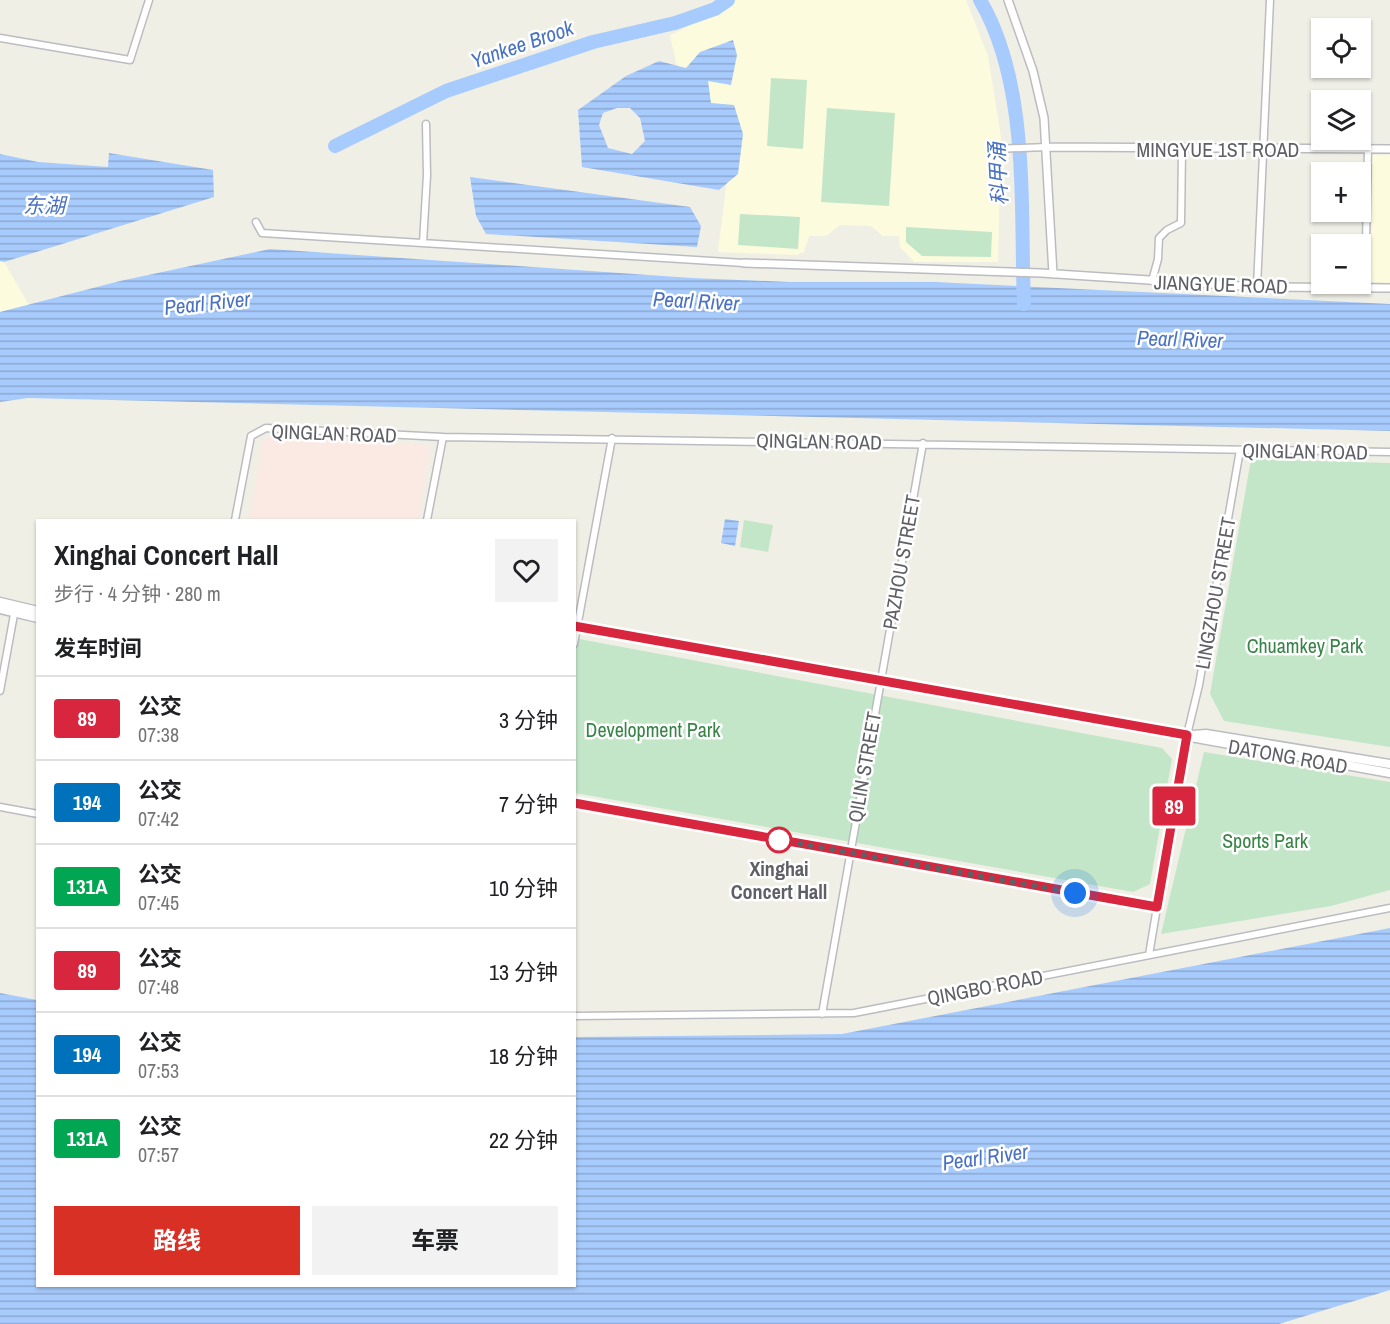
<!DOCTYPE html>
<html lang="zh">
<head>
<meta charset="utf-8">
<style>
  :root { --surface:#fff; --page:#f2f2f2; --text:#202124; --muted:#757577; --line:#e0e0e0; --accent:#d93025 }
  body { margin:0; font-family:"Archivo Narrow","Noto Sans SC",sans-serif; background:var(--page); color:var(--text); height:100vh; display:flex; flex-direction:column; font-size:22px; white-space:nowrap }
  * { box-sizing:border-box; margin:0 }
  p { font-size:20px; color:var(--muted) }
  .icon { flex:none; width:33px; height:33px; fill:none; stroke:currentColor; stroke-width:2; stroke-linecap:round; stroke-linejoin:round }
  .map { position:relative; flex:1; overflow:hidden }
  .side { position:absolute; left:36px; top:519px; width:540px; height:768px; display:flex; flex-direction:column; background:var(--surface); border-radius:0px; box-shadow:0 2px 4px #0004 }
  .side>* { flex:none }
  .badge { padding:0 12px; border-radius:4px; font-size:21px; line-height:39px }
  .buttons { position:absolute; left:1311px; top:18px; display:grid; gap:12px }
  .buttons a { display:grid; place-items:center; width:60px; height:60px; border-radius:0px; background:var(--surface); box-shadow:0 2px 4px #0004; font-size:30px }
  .you { position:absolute; width:30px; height:30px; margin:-15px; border:4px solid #fff; border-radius:50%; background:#1a73e8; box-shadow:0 0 0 9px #1a73e833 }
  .map>.badge { position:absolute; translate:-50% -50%; box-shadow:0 0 0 3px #fff }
  h2 { padding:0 18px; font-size:22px; line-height:54px }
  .round { display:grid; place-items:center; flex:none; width:63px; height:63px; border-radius:0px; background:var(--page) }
  .headline { display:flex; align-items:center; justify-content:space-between; height:102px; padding:0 18px }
  h1 { font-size:28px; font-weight:700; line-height:45px }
  .button { display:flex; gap:12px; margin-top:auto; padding:12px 18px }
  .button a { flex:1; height:69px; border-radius:0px; background:var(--accent); color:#fff; font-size:24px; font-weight:700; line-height:69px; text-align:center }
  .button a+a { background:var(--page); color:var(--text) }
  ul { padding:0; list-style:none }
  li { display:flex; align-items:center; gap:18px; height:84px; padding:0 18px; border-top:2px solid var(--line) }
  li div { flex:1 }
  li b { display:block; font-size:22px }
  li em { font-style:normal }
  li .badge { min-width:66px; font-weight:700; text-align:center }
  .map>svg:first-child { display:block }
</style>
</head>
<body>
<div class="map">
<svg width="1390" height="1324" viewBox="0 0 1390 1324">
  <defs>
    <pattern id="water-rules" width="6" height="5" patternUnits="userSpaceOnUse" patternTransform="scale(1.5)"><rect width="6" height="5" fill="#a8cbfd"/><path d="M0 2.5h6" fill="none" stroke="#8ca8d1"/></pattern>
  </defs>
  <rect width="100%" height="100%" fill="#f0efe6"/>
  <path fill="#fdfbdd" d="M736,0H966L988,56L1001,137L998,262H914L900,247L899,236H883L871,226L840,225L826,236H809L804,252L796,255L718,252L729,162L704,110L677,66L670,36Z
    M1372,155H1390V283L1371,282Z
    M0,261L4,262L29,305L0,312Z"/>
  <path fill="#fbe9e4" d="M269,436L430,445L418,520H249L262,443Z"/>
  <path fill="#c3e6c9" d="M771,78L807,80L803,149L767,146Z
    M827,108L895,113L889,206L821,202Z
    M740,214L800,217L798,249L738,245Z
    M906,227L992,232L991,257L922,256L906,242Z
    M1251,459L1390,463V747L1224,721L1210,694Z
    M744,520L773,525L768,552L740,547Z
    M574,638L1162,748L1172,759L1150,884L1133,892L575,793Z
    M1204,752L1390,782V890L1331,906L1161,934Z"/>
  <path fill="url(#water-rules)" fill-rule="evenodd" d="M733,40L737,55L731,85L708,81L711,103L734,105L743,134L738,174L719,190L582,167L578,110L626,76L659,61L686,68L700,52ZM617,108H630L640,118L645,141L632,154L608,148L599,125L603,113Z
    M109,153L213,170L214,197L4,262L0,261V154L38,162L108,167Z
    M470,177L690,207L701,226L697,247L486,234L476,216Z
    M270,249L692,278L790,282H935L1390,304V431L28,398L0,402V312L120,281Z
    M725,519L739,521L735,546L721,543Z
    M1390,928V1290L1279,1324H0V993L37,1000L38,1286H574L575,1037L842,1034Z"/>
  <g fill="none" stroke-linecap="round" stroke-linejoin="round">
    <path stroke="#a8cbfd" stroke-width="14" d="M980,0C1030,85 1020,208 1024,304
      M335,146L446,91L593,42L675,23L715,9L728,0"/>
    <g stroke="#bbbcc1" stroke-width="9">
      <path id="minor" d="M0,38L130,60L149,0
        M995,149L1047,147
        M256,222L262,233L744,263
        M423,243L427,175L426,124
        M1152,281L1158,259L1159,238L1167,230L1181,223L1182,150
        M1257,287L1270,0
        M1365,288L1368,149
        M235,520L251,436L266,428L443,437L1390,452
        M427,520L443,437
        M574,644L612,438
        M0,691L15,609
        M1187,735L1199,685L1240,450
        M0,807L38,814
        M1149,955L1157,907
        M822,1014L923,443
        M574,1016L854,1013L1390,908"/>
    </g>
    <g stroke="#bbbcc1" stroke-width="10">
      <path id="tertiary" d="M1008,0L1033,71L1044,118L1053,274
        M1047,147L1390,149
        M744,263L1041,273L1257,287L1390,288"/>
    </g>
    <g stroke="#bbbdc3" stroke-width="11">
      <path id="secondary" d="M0,602L38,611
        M0,609L38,618
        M574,626L1390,773
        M1193,735L1206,734L1390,764
        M574,803L1157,907L1187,735"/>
    </g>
    <use href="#minor" stroke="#fff" stroke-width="6"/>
    <use href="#tertiary" stroke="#fff" stroke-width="7"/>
    <use href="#secondary" stroke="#fff" stroke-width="8"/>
  </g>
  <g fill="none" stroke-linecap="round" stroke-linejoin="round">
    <g stroke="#fff" stroke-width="14">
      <path id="line" d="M574,626L1187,735L1157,907L574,803"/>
    </g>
    <use href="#line" stroke="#d7263d" stroke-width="9"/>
    <path stroke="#5e6066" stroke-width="6" stroke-dasharray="0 10.8" d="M779,840L1075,893"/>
  </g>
  <circle fill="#fff" stroke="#d7263d" stroke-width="3" cx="779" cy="840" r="12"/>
  <g text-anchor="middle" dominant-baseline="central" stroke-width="5" stroke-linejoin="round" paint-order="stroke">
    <g font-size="20" fill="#5e6066" stroke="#fff">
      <text x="1218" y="149">MINGYUE 1ST ROAD</text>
      <text transform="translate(1221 284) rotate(2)">JIANGYUE ROAD</text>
      <text transform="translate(334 433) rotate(2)">QINGLAN ROAD</text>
      <text transform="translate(819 441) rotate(1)">QINGLAN ROAD</text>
      <text transform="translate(1305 451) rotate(1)">QINGLAN ROAD</text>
      <text transform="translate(901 562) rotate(-80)">PAZHOU STREET</text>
      <text transform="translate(1215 593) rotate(-80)">LINGZHOU STREET</text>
      <text transform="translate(1288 756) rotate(10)">DATONG ROAD</text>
      <text transform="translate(864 767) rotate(-80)">QILIN STREET</text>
      <text transform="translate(985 987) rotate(-11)">QINGBO ROAD</text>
    </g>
    <g font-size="20" fill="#378446" stroke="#fff">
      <text x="1305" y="645">Chuamkey Park</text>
      <text x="653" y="729">Development Park</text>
      <text x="1265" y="840">Sports Park</text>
    </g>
    <g font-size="20" font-weight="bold" fill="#5e6066" stroke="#fff">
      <text x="779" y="868">Xinghai<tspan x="779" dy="23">Concert Hall</tspan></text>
    </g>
    <g font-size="21" font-style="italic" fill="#4a72c2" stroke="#fff">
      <text transform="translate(522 44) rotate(-19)">Yankee Brook</text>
      <text transform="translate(998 174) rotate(-93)">科甲涌</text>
      <text x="44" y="205">东湖</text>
      <text transform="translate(696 301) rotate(3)">Pearl River</text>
      <text transform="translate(207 303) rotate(-6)">Pearl River</text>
      <text transform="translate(1180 339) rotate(2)">Pearl River</text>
      <text transform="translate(985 1157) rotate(-8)">Pearl River</text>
    </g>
  </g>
</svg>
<div class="buttons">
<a><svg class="icon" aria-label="locate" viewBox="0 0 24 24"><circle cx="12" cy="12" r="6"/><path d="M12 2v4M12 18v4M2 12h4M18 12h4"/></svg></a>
<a><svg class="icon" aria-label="layers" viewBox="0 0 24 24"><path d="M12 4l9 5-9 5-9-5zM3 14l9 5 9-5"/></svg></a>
<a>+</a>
<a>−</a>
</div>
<div class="you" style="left:1075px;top:893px"></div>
<b class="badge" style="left:1174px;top:806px;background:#d7263d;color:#fff">89</b>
<section class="side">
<div class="headline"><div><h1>Xinghai Concert Hall</h1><p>步行 · 4 分钟 · 280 m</p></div><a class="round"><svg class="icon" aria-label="heart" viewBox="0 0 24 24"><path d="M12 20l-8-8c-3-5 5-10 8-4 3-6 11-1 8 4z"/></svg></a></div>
<h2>发车时间</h2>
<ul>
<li><span class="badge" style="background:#d7263d;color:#fff">89</span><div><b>公交</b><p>07:38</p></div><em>3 分钟</em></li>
<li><span class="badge" style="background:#0072bc;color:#fff">194</span><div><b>公交</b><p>07:42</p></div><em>7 分钟</em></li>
<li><span class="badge" style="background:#00a651;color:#fff">131A</span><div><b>公交</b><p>07:45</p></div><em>10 分钟</em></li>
<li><span class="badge" style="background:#d7263d;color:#fff">89</span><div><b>公交</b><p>07:48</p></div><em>13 分钟</em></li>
<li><span class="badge" style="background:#0072bc;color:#fff">194</span><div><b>公交</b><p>07:53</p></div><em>18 分钟</em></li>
<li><span class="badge" style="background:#00a651;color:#fff">131A</span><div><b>公交</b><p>07:57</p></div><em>22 分钟</em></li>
</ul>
<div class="button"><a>路线</a><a>车票</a></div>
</section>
</div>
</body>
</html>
